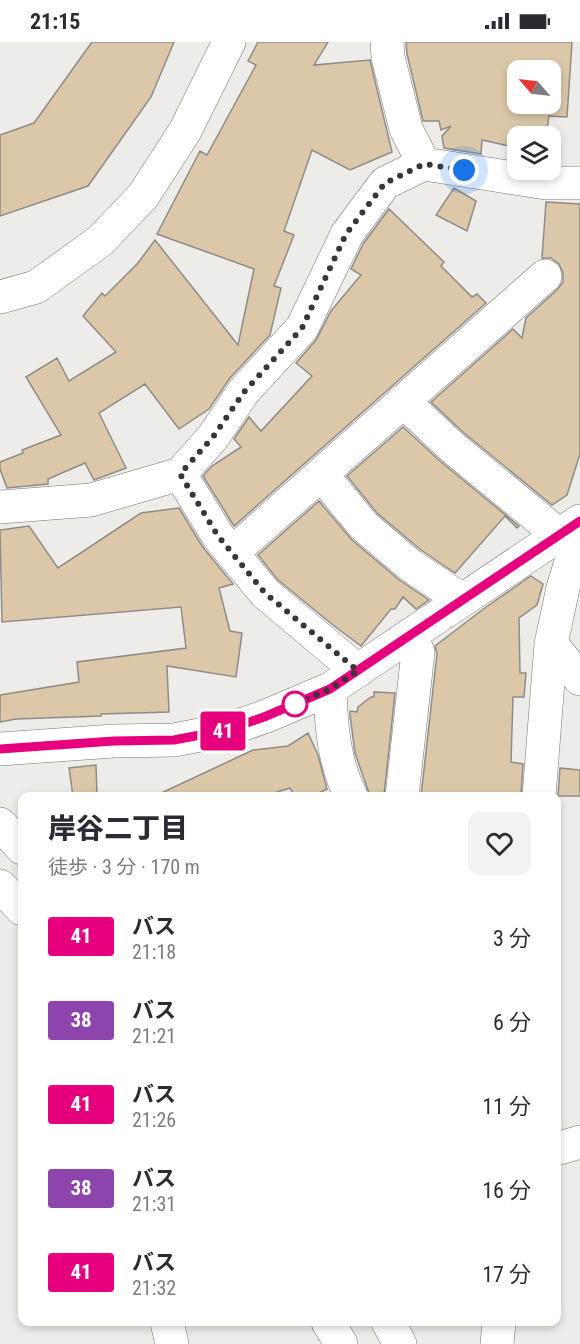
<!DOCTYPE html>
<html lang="ja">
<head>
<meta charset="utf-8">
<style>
  :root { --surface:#fff; --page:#f2f2f3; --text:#2b2b33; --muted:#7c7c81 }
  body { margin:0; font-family:"Roboto Condensed","Noto Sans JP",sans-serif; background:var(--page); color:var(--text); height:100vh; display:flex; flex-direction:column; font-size:22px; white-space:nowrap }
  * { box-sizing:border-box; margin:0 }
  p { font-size:20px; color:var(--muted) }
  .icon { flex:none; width:33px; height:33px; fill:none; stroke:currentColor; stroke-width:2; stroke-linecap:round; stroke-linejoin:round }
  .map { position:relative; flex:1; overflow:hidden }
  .drawer { position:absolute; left:18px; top:750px; width:543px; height:534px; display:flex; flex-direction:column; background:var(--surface); border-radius:12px; box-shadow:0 3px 9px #0003 }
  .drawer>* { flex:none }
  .badge { padding:0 12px; border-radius:4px; font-size:21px; line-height:39px }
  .needle { width:39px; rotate:298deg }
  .tools { position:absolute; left:507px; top:18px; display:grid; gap:12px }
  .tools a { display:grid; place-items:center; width:54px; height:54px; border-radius:12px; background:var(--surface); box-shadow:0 3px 9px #0003; font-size:30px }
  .you { position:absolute; width:30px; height:30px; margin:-15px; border:4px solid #fff; border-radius:50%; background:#1a73e8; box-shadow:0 0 0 9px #1a73e833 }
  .map>.badge { position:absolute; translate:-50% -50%; box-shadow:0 0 0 3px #fff }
  .round { display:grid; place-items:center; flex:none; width:63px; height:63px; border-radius:12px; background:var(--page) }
  .summary { display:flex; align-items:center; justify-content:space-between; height:102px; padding:0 30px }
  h1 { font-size:28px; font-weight:800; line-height:45px }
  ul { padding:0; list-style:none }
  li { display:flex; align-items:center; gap:18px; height:84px; padding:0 30px }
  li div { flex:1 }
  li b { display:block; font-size:22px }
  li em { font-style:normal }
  li .badge { min-width:66px; font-weight:700; text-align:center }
  .status { display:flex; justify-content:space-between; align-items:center; height:42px; padding:0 30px; background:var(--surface); direction:ltr }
  .status svg { height:16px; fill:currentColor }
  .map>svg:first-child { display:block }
</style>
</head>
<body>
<div class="status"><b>21:15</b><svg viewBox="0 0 49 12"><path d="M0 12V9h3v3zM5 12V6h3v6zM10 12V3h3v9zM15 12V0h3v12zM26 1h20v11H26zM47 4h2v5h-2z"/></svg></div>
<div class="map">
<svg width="580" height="1302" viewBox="0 0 580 1302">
  <rect width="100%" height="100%" fill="#eeece8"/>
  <path fill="#dcc8a9" stroke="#8e8c88" stroke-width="1.5" fill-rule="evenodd" d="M92,0H174L151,55L88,144L0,174V93L34,81Z
    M258,0H328L314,23L370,18L392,110L350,128L312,108L284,189L294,193L274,244L281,246L270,293L230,336L209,367L179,387L145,342L99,371L126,426L94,438L85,421L48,437V442L7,446L0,427V420L23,411L22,408L61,393L26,335L57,316L69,339L116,310L83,274L102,251L105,254L138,221L155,198L238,303L254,227L157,192L200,109L207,113L256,23L248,19Z
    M406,0H572L567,75L549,74L546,94H518V106L482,98L481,112L444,106L442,94L451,84L441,88L439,79H423L407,12ZM518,28H550V62H518Z
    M454,146L476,159L467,189L436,173Z
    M546,160L580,162V412L567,453L552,463L464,391L431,360L513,287L522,296L526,276L557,248L563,240V231L559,222L551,216H542Z
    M389,167L444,220L441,224L472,255L477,252L486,261L234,484L203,434L212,424L241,405L234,397L249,375L261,389L312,334L296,321L316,298L331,269L361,233L351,227L363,202Z
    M403,385L440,419L519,484L517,486L505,474L455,531L421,508L377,471L347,434Z
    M319,459L352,498L398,537L429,558L416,567L403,555L395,567H391L361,604L333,583L278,538L258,513Z
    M179,466L202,504L233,542L219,546L230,589L242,591L236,635L167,624L169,670L101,672V674L16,677L0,680V653L79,640L77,620L186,606L181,565L2,580L0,488L29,484L58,526L141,471Z
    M531,534L543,542L537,563L519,576L520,631H526L524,655H513L511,720L523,722L521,754H421L437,612L435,604L486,565Z
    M374,650L395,651L384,753L369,751L355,711L350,673V669L357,670L358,665L371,655H374Z
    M308,691L318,713L327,747L313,754H295L290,746L265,754H155L253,708L288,704Z
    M96,723L97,754H73L69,726Z
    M560,726L580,728V754H558Z"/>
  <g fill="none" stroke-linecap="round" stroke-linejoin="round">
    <g stroke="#777571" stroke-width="34">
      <path id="minor" d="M387,0L388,15L406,87L424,122
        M0,255L36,245L100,199L143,154L185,89L229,0
        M403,359L452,405L559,493
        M180,432L218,494L265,551L358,629
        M321,432L364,484L410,523L462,558
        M0,465L91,458L180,432L213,395L244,349L302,286L347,192L385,141L424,122L546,141H580
        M232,511L545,234
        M551,602L580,637
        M330,647C331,684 334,721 351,754
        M0,707L114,699L174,698L226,688L264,675L330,647L580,479
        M402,754L418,610L410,593
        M539,754L551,602L563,546L580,490
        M556,1107L580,1100
        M167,1280L172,1302
        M497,1302L499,1280"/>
    </g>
    <g stroke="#777571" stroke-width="34">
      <path id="highway" d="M0,782L22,806
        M0,844L22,867
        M328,1280L341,1302
        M388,1280L400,1302"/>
    </g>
    <use href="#minor" stroke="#fff" stroke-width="33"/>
    <use href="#highway" stroke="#fff" stroke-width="33"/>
  </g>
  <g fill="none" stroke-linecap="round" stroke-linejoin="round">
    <g stroke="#fff" stroke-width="14">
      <path id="line" d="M0,707L114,699L174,698L226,688L264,675L330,647L580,479"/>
    </g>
    <use href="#line" stroke="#e6007e" stroke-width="9"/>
    <path stroke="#383735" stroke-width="6" stroke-dasharray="0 10.8" d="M295,662L286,666L330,647L358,629L265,551L218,494L180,432L213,395L244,350L302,286L346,192L385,141L424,122L464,128"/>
  </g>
  <circle fill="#fff" stroke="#e6007e" stroke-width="3" cx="295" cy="662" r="12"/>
</svg>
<div class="tools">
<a><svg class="needle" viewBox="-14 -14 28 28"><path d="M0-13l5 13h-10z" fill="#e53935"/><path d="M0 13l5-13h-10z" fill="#7c7c81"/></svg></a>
<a><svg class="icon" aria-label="layers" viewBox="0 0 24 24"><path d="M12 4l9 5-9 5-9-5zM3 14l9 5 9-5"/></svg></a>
</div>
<div class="you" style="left:464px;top:128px"></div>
<b class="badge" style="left:223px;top:689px;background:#e6007e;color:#fff">41</b>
<section class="drawer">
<div class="summary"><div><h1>岸谷二丁目</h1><p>徒歩 · 3 分 · 170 m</p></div><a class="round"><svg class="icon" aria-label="heart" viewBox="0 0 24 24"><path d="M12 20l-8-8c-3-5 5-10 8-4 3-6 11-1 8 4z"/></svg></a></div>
<ul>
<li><span class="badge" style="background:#e6007e;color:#fff">41</span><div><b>バス</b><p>21:18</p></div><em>3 分</em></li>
<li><span class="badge" style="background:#8e44ad;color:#fff">38</span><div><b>バス</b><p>21:21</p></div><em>6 分</em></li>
<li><span class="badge" style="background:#e6007e;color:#fff">41</span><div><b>バス</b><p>21:26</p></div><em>11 分</em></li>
<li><span class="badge" style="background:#8e44ad;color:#fff">38</span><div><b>バス</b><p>21:31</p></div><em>16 分</em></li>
<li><span class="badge" style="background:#e6007e;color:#fff">41</span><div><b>バス</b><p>21:32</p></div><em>17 分</em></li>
</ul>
</section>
</div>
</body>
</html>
